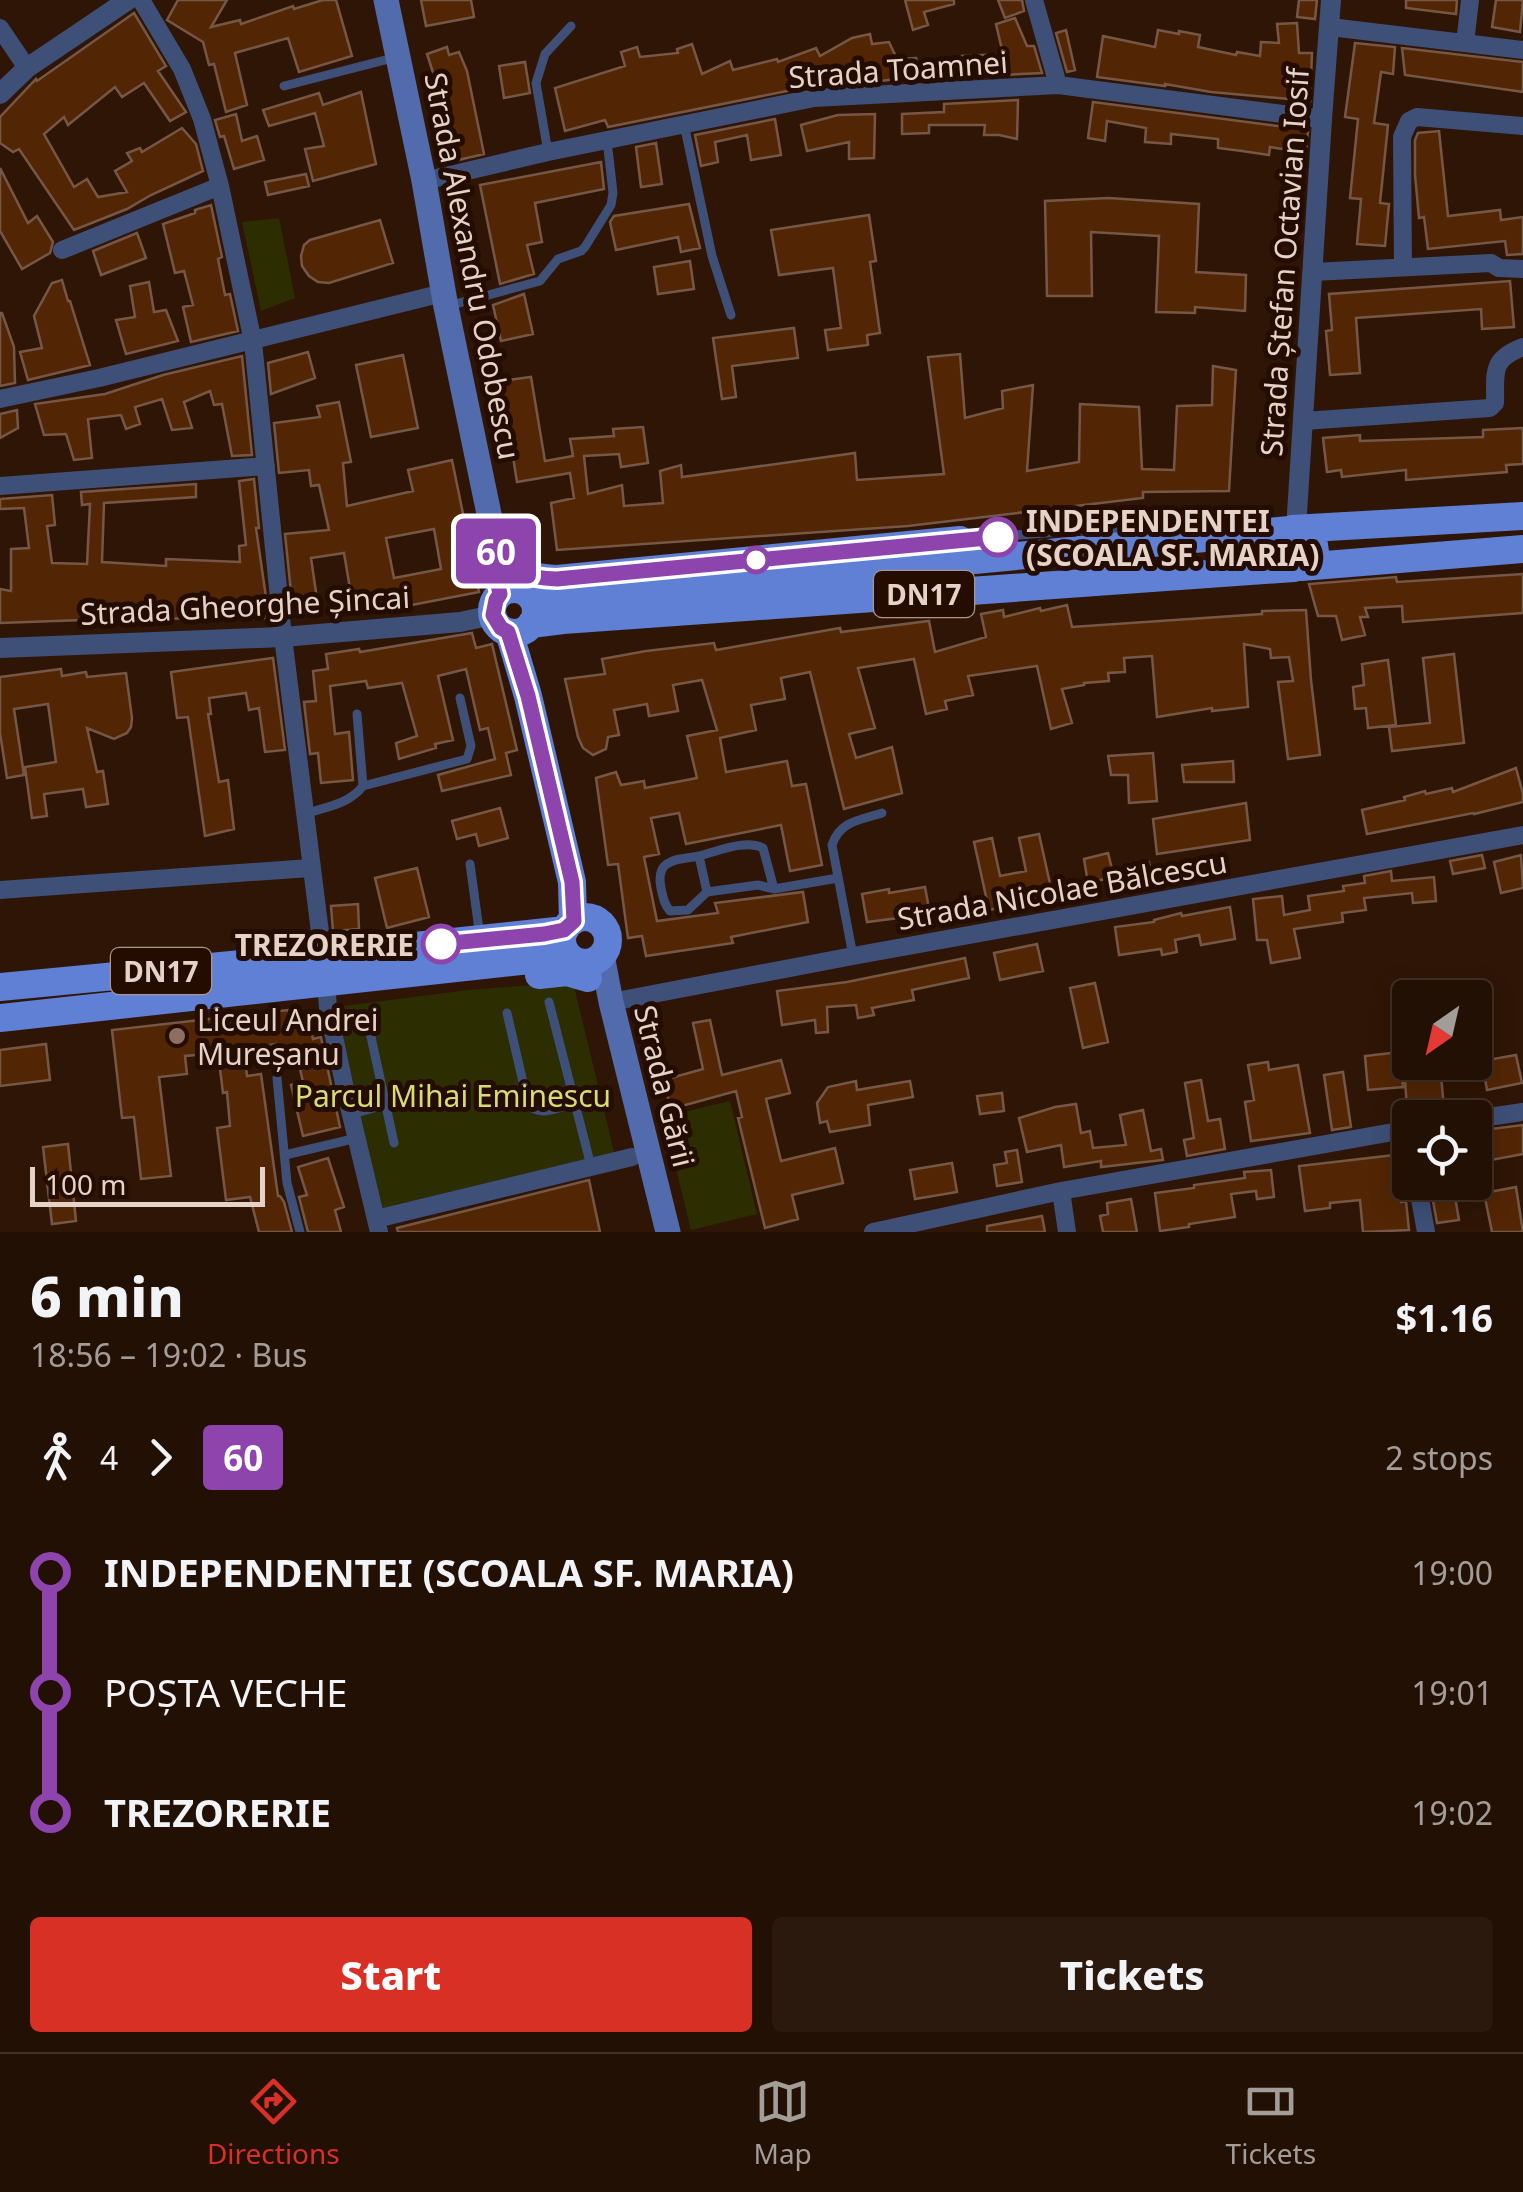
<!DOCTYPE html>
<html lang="en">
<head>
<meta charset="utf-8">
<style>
  :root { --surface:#231004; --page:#2b190e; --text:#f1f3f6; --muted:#a39d9a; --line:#403026; --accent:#d93025 }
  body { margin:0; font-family:"Noto Sans",sans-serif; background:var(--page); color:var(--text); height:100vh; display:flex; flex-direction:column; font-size:38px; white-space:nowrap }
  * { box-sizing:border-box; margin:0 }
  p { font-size:32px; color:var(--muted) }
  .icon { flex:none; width:55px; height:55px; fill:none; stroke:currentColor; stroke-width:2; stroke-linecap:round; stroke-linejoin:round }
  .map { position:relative; height:1232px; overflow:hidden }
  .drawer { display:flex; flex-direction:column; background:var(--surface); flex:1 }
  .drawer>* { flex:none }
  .badge { padding:0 20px; border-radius:8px; font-size:35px; line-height:65px }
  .needle { width:65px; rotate:214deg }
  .buttons { position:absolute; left:1392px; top:980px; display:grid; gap:20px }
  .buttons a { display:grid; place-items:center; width:100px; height:100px; border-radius:10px; background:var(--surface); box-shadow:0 5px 25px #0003,0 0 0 2px var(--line); font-size:50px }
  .scale { position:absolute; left:30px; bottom:25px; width:235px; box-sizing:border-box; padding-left:10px; border:5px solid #e5d3c9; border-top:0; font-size:28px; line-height:35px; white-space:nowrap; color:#e5d3c9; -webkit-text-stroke:8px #240c00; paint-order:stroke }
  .map>.badge { position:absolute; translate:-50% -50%; box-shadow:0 0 0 5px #fff }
  .legs { display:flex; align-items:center; gap:15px; height:110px; padding:0 30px; font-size:32px }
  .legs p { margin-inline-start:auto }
  .head { display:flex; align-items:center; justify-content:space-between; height:170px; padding:0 30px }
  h1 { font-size:55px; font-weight:800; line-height:75px }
  .button { display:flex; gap:20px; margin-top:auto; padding:20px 30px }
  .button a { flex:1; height:115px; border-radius:10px; background:var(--accent); color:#fff; font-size:40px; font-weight:800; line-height:115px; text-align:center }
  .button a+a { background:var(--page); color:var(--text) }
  ul { padding:0 30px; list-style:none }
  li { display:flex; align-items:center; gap:35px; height:120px; font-size:38px }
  li i { display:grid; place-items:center; width:15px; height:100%; margin:0 12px; background:currentColor }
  li i::after { content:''; width:25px; height:25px; margin:-12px; border:8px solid; border-radius:50%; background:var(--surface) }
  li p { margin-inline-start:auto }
  li:first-child i { background:linear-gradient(#0000 50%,currentColor 0) }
  li:last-child i { background:linear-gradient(currentColor 50%,#0000 0) }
  .tab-bar { display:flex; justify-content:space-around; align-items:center; height:140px; border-top:2px solid var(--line); background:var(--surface); font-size:28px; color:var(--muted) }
  .tab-bar a { display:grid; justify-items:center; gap:5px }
  .tab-bar .active { color:var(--accent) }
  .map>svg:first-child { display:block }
</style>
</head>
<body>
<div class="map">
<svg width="1523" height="1232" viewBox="0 0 1523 1232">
  <rect width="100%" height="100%" fill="#2f1505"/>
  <path fill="#2c2d00" d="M279,218L295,298L261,311L242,222Z
    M573,982L616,1160L376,1219L328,1008L468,990Z
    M730,1101L757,1214L691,1230L663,1117Z"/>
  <path fill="#522605" stroke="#765745" stroke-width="2.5" fill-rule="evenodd" d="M178,0H227L211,27L240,20L241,24L293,6L294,9L323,0H336L352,56L299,72L288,38L235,53L247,105L226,112L214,64L209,65L203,42L167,20Z
    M421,0H471L474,17L426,26Z
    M905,0H954V4L924,12L928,25L913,30Z
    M998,0H1022L1024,11L1005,18Z
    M1299,0H1317L1315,19L1297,17Z
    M1406,0H1457L1456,14L1406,8Z
    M1496,0H1523L1520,32L1492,27Z
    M134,13L166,66L158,71L186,112L170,121L144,83L122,97L115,87L68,125L64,117L44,134L74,187L87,179L98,197L127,192L115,171L132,161L127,153L140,148L142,152L182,128L196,144L203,171L151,195L127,209L74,230L19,149L13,152L0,143V117L36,79L37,81Z
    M1015,18L1027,46H1034L1042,73L965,77L962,56L1003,54L996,24Z
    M1297,23L1299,53H1312L1310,101L1211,92L1165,84V86L1097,77L1103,36L1155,47L1158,30L1179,34V31L1200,35L1198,47L1236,55L1237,52L1260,56L1261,42L1279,43L1277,24Z
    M1066,30L1075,70L1067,72L1056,33Z
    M870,34L872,44L889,42L897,59L916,58L922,76L872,82L867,83L866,80L850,84L812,86L608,127L605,120L565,131L555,88L625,66L621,52L637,47L640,57L678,53L677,49L692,44L702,74L730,61L733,70L777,59L778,62L816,48L820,56L852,38Z
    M1355,43L1395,47L1393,74L1381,72L1374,123L1388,125L1380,203L1389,204L1385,246L1357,244L1361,199L1350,198L1358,119L1345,117Z
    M447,47L449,55L459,52L467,71L484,154L450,162L442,122L448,121L439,85H437L427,54Z
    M1402,48L1523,62V92L1405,75Z
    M525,62L530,93L504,98L499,66Z
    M361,92L376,164L313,181L305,149L324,146L315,113L269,126L263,110L319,93L323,105Z
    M1018,100L1017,139L999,135H984L985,125H929V133L902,134V114L944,112V104Z
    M1093,102L1308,130L1306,153L1270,147L1269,155L1242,151L1218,148V139L1171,134V144L1145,142L1146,128L1107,121L1105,141L1088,138Z
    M236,114L242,141L257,136L264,160L234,169L224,136L220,137L215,120Z
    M875,114L874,158L849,159V142L807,151L801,125L838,115Z
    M775,119L781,155L751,160L747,135L715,142L718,162L701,166L695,135Z
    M1439,131L1448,216L1500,210L1501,220L1523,217V254L1507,255L1505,241L1428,249L1424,217L1419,218L1415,175V140L1418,133Z
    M656,143L662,184L641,187L636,147Z
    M601,162L604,189L535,203L542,242L527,245L534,274L500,284L480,185Z
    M0,168L28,223L37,216L53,242L50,253L22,269L0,231Z
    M306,174L309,186L268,195L265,182Z
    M1109,198L1199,204L1196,272L1246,275L1245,311L1195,307V313L1156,312L1159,236L1091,232L1092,296H1047L1045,201Z
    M689,204L700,248L681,252L678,237L616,250L610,222L614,216Z
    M211,205L222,257L218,259L225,295L230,294L238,331L191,342L183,307L193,305L184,271L175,273L163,224L195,213V210Z
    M869,215L876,261L870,262L880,333L867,335L868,345L828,350L825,330L841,328L833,268L779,275L771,230Z
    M380,220L393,263L329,283L318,282L309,276L302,266L301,256L304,245L310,240Z
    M137,233L146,258L101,275L93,251Z
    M690,261L694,289L658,294L654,267Z
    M62,280L68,301H70L90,365L28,380L20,352L42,348L34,316L52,283Z
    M1510,281L1514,327L1482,329L1481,309L1356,318L1360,373L1330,375L1326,331L1332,330L1329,294Z
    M149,282L154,312L166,310L178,341L126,354L116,320L135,317L130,286Z
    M524,294L533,334L501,341L493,305Z
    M0,313H2L14,347L15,383L0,386Z
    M794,328L798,358L732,366L736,397L722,399L713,338Z
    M308,352L315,378L271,394L268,363Z
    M960,354L965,418L1003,408L1002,391L1033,385L1027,471L1079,462L1080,404L1139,407L1142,469L1174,470L1177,406L1212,405L1213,366L1236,370L1229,491L1143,492V498L908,526L557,550L551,503L574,498L570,473L517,482L501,381L531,377L545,461L573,456L570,439L614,436L613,429L643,427L648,463L621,467L619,454L584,456L588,494L622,485L624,506L663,503L660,471L681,465L682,477L855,453L857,480L944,474L928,357Z
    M403,355L418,428L371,437L356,365Z
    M242,356L252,455L232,456L222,404L214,405L210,391L184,402L192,428L172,430L162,399L135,407L140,424L126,429L121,415L88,419L92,458L74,460L66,434L44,435L35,404L105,394L163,375Z
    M339,402L351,462L343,463L347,506L413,491L408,470L452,460L479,592L386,610L354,613L344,553L311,558L317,599L292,602L285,534L329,530L319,485L311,486L309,470L279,473L274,423L320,417L317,406ZM434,529L441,569L394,578L386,538Z
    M17,410L18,428L0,438V414Z
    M1523,428V464L1506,465L1507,472L1406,480V470L1342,477L1341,470L1327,472L1323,438L1360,435V441L1483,437V430Z
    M254,479L259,528H256L269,618L111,619L0,623V589L11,591V549L29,548L24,508L0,509V499L52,495L55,525L47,526L52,563L87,564L90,504L82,505L81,492L196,484V497L104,503L102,562L166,566V559L240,562L239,546L246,545L239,481Z
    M1523,574V613L1403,622L1402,606L1365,608L1368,617H1360L1365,635L1342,640L1336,616H1318L1309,584L1396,577L1397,582Z
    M1067,605L1072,627L1262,614V611L1306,610L1311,680L1320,755L1288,759L1278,682L1293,681L1289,657L1271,658L1270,649L1244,644L1248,707L1212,711V708L1157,717L1152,656L1124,658L1125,672L1108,673L1109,681L1084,683V685L1062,689L1072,723L1051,729L1037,666L968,676L973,695L945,701L947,709L926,714L914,659L858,668L875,728L849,734L856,758L892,747L902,793L844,809L810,672L781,678L785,699L751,705L756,730L720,738L726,772L787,761L792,786L806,784L822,865L790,871L781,825L686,844L679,813L651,818L659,854L644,857L657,921L718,913L715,903L803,892L808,922L731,937L733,943L646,956L642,936L628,938L618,864L608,865L596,778L616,772L621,785L644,781L645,788L697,778L687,736L717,730L702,680L673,685L678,711L649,716L647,704L614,710L619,735L608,737L606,749L593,755L583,748L578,737L565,679L605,674L602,659L646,651L714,643L716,650L840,628L841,632L929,621L935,652L986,637L981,614L1003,610L1004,617L1040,608L1041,611Z
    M472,633L476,648L492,644L517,750L506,753L511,775L442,791L438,775L495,759L488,728L480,730L466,669L438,676L453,740L435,744L436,748L399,759L396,743L417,736L402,683L368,688L366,681L330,686L335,734L349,732L353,780L321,783L318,753L310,754L304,702L316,701L313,671L328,669L326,654L359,649L360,652Z
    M1454,654L1464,743L1392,751L1389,727L1430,723L1423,658Z
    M273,658L285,750L265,752L259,708L249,710L246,693L209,698L211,714H208L219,782L228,780L234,829L205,836L188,717L177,718L171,672Z
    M1388,660L1396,725L1368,728L1366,708L1355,709L1353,687L1364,685L1362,664Z
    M61,669L62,676L86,672L87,677L126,673L132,718L131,727L127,733L114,739L87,728L97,772L103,771L108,804L86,807L83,789L44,794L47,816L32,818L25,767L56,762L48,704L14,709L24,775L7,778L0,733V677Z
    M1153,753L1157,801L1129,803L1128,775H1111L1108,756Z
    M1233,761L1234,782H1184L1182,765Z
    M1516,768L1523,794V802L1474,814L1473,813L1367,834L1362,810L1405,800L1404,797L1425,791L1426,794L1452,788L1453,792Z
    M1246,803L1250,840L1157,854L1153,819Z
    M500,808L508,838L479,846L476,834L457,839L452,821Z
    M1039,834L1053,897L989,910L974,842L992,838L1000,876L1026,871L1019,838Z
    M1108,853L1114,877L1088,883L1084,859Z
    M1482,855L1485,868L1453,874L1450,861Z
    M1521,855L1523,888L1501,893L1494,862Z
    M1149,862L1152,881L1131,884L1128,864Z
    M417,868L429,917L387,928L375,878Z
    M1391,871L1392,881L1434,877L1436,901L1413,903L1412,893L1364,898L1366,910L1342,913L1343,922L1294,929L1300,958L1271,963L1267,940H1257L1253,899L1282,896L1284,915L1310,910L1308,896L1344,891L1343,886L1365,883L1364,876Z
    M925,887L930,914L867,922L862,894L889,889V893Z
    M358,904L359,929L333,931L331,906Z
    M1230,907L1235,939L1201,945L1199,935L1175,940L1177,952L1162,955L1161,949L1119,955L1115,927L1154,922V920L1181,913L1182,916Z
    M1037,944L1043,971L1000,980L994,953Z
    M965,958L969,978L912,990L914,1000L872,1008L874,1015L858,1018L856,1005L827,1007L828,1032L816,1033L815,1020L782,1025L777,991L847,982Z
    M1095,983L1108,1042L1083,1048L1070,988Z
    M653,1007L664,1067L650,1070L644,1034L641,1035L637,1010Z
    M288,1010L290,1018L307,1014L313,1039L321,1037L340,1127L303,1136L291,1085L303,1082L295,1047L278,1051L276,1044L244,1050L247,1076L261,1074L278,1196H280L284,1202L292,1232H259L250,1197L226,1200L217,1128L230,1126L227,1092L223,1093L218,1053L185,1056L187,1074L159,1077L171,1176L141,1179L134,1117L122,1118L112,1030Z
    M710,1020L722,1075L781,1060L790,1093L766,1099L781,1161L835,1148L843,1183L792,1195L798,1219L765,1228L738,1118L742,1117L736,1091L671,1109L663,1080L703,1069L693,1023Z
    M46,1044L50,1080L0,1086V1050Z
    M1400,1052L1403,1087L1368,1090L1365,1056Z
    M1516,1055L1522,1083L1487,1090L1482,1061Z
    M1268,1062L1269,1070L1298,1065L1310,1133L1251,1141L1245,1102L1254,1100L1248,1065Z
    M1343,1072L1351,1127L1332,1130L1324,1075Z
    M1441,1076L1444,1107L1415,1110V1107L1407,1108L1405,1080Z
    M1201,1080L1208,1121L1220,1119L1225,1149L1187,1156L1184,1140L1194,1138L1185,1083Z
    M856,1081L857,1090L910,1081L913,1097L868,1105L870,1125L830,1132L827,1121L820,1123L817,1103L828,1087Z
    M1002,1093L1004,1111L980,1114L977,1096Z
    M1076,1104L1081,1133L1090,1131L1093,1148L1126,1145L1120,1115L1143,1110L1151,1151L1161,1149L1163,1160L1101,1167V1161L1064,1167L1061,1145L1027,1152L1019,1118L1055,1107Z
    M1523,1125V1154L1475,1163V1131Z
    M68,1144L76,1221L52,1224L43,1147Z
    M1017,1150L1022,1182L997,1186L994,1165L1007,1163L1005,1152Z
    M1395,1155L1401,1202L1406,1201L1409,1230L1363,1232L1360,1200L1330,1203V1208L1305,1211L1299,1166Z
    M328,1158L344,1207L335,1210L341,1232H308L299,1197L307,1195L298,1167Z
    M952,1163L957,1192L915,1199L910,1170Z
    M1271,1170L1274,1197L1257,1199L1256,1191L1231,1194L1235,1217L1189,1224V1227L1160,1231L1155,1193L1194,1188V1185L1245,1178L1244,1172Z
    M589,1180L600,1232H398L397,1228Z
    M1516,1187L1523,1232H1492L1484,1193Z
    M1454,1191L1459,1220L1437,1223L1432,1195Z
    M1131,1199L1137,1232H1103L1100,1216L1108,1214L1107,1203Z
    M1042,1216L1045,1232H987V1226Z"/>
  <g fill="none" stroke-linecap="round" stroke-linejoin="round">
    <path stroke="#3e4f78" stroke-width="9" d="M284,86L393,58
      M684,124L712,256L731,315
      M548,152L536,83L545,54L571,26
      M448,306L540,281L558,259L581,251L585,247L611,205L613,193L607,140
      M978,538L1110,528L1124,537
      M357,714L363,786
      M307,813C327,807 349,804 363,786L467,759L471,746L460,698
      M699,856C677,860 655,858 661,888C663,897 664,904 670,911L688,910L707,892
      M470,864L480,937
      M774,889L763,848C745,839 719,851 699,856L707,892L758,885L774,889L838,878
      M853,956L832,845C840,821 860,820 882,813
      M549,1002L591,1166
      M507,1013L528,1104C539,1118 560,1107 575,1103
      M370,1032L394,1143
      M277,1078L287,1183L300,1232
      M352,1114L385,1105
      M285,1155L357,1138"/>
    <path stroke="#3e4f78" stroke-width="18" d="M141,0L182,69L202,119L220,186L253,342L283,637L323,956
      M1034,0L1058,85
      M1330,27L1523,50
      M0,28L27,68
      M1465,43L1470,0
      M424,181L548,152L814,98L1058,85L1322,119
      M62,250L220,186
      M1403,267L1402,137L1409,121L1417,117L1523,126
      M1313,272L1491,263L1499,268L1523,269
      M0,399L99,378L443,293
      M1304,421L1490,408L1495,403C1496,374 1489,360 1523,347
      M0,486L266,466
      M0,890L310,868
      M326,982L328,1008L347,1098L379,1232
      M611,1002L853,956L1523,835
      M1475,1119L1523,1112
      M1417,1182L1426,1232
      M1061,1191L1067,1232
      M376,1219L632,1157
      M873,1232L1061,1191L1410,1129"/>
    <path stroke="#3e4f78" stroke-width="20" d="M0,94L27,68L128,0
      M1296,529L1322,119L1331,0
      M0,648L283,637L460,622L493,615"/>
    <path stroke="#516bac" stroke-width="25" d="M386,0L424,181L446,307L493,533L501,594
      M602,955L611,1002L668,1232"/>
    <path stroke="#5f80d4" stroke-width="28" d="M1301,529L1313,538L1315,552L1307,564C1278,575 1264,542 1292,529L1523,516
      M503,561C521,574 535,578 557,579L960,540L993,556
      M1301,567L1523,549
      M492 611a22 22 0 1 1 44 0a22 22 0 1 1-44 0Z
      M534,602L1289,530
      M531,624L563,620L1294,568
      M509,632L528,696L572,882L573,921
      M562 940a23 23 0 1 1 46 0a23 23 0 1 1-46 0Z
      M539,975L567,972L588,978
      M0,987L303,958L565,930
      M0,1018L567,956"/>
  </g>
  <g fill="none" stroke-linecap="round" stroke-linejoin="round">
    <g stroke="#fff" stroke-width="22">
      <path id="line-1" d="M441,944L544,934L564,930L574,921L572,882L528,696L508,632L501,628L493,615L496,600L500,594L497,580L495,545C509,573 527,578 557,579L998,537"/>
    </g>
    <use href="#line-1" stroke="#8e44ad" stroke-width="15"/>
  </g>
  <g fill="#fff" stroke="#8e44ad" stroke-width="5">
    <circle cx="998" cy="537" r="18"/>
    <circle cx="756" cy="560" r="12"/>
    <circle cx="441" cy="944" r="18"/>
  </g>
  <circle fill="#8d6e63" stroke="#240c00" stroke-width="4" cx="177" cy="1036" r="10"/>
  <g text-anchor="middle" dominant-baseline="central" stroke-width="10" stroke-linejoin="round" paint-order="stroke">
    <g fill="#240c00" stroke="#ab978d" stroke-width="2.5">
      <rect x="874" y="571" width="100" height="46" rx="8"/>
      <rect x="111" y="948" width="100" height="46" rx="8"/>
    </g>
    <g font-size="28" font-weight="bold" fill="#e5d3c9">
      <text x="924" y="594">DN17</text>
      <text x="161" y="971">DN17</text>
    </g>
    <g font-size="30" fill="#e5d3c9" stroke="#240c00">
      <text transform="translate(898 69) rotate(-4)">Strada Toamnei</text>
      <text transform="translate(1284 262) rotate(-86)">Strada Ștefan Octavian Iosif</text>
      <text transform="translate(473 266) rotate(79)">Strada Alexandru Odobescu</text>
      <text transform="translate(245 605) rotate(-3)">Strada Gheorghe Șincai</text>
      <text transform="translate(1062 890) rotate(-10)">Strada Nicolae Bălcescu</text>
      <text transform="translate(665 1086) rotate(76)">Strada Gării</text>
    </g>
    <g font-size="30" font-weight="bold" fill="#e5d3c9" stroke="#240c00" text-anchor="start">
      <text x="1026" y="520">INDEPENDENTEI<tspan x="1026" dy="34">(SCOALA SF. MARIA)</tspan></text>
      <text x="414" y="944" text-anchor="end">TREZORERIE</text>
    </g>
    <g font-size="30" fill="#e5d3c9" stroke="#240c00" text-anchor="start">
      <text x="197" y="1019">Liceul Andrei<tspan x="197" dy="34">Mureșanu</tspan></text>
    </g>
    <g font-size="30" fill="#d7dc75" stroke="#240c00">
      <text x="453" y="1095">Parcul Mihai Eminescu</text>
    </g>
  </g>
</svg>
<div class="buttons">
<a><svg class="needle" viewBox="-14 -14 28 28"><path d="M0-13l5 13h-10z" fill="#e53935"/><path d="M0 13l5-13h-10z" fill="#a39d9a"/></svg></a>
<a><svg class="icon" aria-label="locate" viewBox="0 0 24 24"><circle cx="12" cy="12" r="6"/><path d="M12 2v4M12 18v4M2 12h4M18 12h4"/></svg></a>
</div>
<div class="scale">100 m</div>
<b class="badge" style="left:496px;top:551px;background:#8e44ad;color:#fff">60</b>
</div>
<section class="drawer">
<div class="head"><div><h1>6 min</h1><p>18:56 – 19:02 · Bus</p></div><b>$1.16</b></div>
<div class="legs"><svg class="icon" aria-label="walk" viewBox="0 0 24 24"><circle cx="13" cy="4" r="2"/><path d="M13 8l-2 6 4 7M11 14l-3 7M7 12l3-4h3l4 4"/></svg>4<svg class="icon" aria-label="forward" viewBox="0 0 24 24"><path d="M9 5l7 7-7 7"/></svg><b class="badge" style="background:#8e44ad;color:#fff">60</b><p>2 stops</p></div>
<ul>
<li><i style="color:#8e44ad"></i><b>INDEPENDENTEI (SCOALA SF. MARIA)</b><p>19:00</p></li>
<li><i style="color:#8e44ad"></i><span>POȘTA VECHE</span><p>19:01</p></li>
<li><i style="color:#8e44ad"></i><b>TREZORERIE</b><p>19:02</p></li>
</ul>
<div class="button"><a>Start</a><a>Tickets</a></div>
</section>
<nav class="tab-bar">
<a class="active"><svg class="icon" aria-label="directions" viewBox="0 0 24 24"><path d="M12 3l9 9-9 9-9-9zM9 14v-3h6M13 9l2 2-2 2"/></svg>Directions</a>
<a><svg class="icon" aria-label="map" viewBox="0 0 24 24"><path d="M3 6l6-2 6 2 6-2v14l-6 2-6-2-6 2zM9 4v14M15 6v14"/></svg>Map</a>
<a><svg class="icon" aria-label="tickets" viewBox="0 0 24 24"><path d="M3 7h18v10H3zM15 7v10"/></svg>Tickets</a>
</nav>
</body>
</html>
